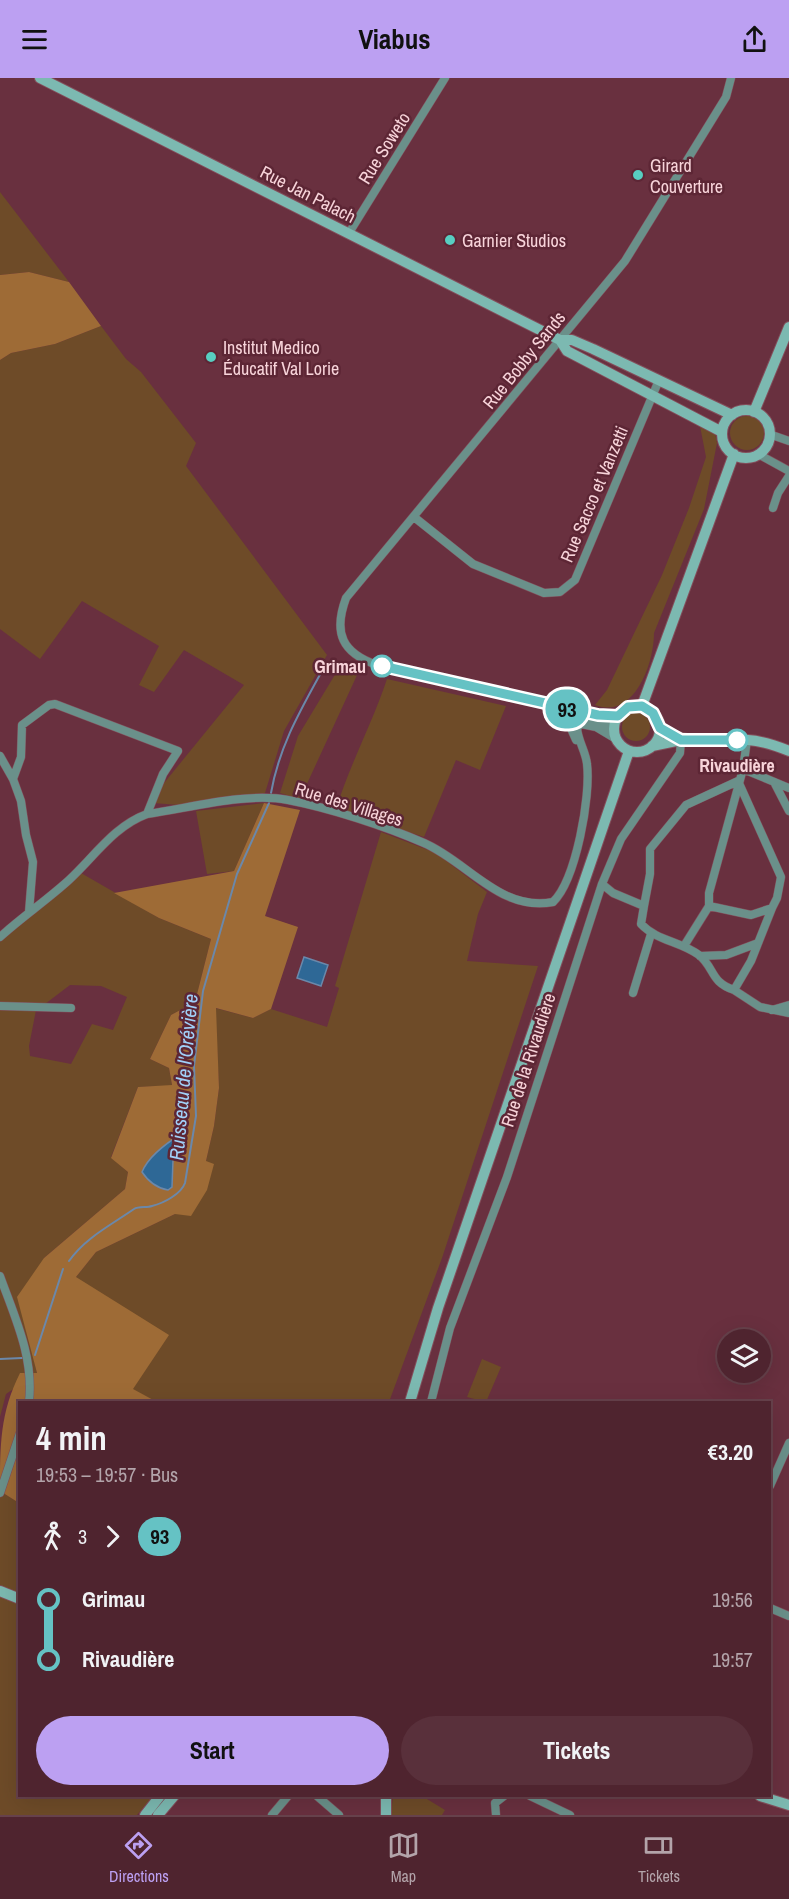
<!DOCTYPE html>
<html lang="en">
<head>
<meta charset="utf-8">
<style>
  :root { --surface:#4f242f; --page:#59303b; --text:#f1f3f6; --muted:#b3a4aa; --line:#66414b; --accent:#bca0f2 }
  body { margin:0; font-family:"Archivo Narrow",sans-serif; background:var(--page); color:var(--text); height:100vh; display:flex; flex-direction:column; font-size:22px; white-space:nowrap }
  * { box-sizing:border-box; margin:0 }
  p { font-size:20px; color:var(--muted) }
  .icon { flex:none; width:33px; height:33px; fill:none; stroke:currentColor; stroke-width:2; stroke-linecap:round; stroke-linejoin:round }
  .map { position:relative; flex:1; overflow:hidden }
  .panel { position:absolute; left:18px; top:1323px; width:753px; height:396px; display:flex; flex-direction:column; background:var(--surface); border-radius:0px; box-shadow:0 6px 24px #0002,0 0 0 2px var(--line) }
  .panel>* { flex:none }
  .badge { padding:0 12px; border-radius:20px; font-size:21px; line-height:39px }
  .controls { position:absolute; left:717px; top:1251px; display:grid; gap:12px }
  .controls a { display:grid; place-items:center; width:54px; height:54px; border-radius:50%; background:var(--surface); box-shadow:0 6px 24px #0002,0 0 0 2px var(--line); font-size:30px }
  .map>.badge { position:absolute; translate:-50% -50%; box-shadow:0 0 0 3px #fff }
  .legs { display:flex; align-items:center; gap:9px; height:66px; padding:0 18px; font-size:20px }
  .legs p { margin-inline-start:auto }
  .overview { display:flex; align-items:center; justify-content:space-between; height:102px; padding:0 18px }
  h1 { font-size:33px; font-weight:800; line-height:45px }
  .button { display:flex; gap:12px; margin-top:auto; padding:12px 18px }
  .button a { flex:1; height:69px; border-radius:36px; background:var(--accent); color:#111; font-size:24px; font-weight:800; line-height:69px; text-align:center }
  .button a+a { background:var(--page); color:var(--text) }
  ul { padding:0 18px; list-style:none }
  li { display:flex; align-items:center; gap:21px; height:60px; font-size:22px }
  li i { display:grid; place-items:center; width:9px; height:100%; margin:0 8px; background:currentColor }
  li i::after { content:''; width:15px; height:15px; margin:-8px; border:4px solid; border-radius:50%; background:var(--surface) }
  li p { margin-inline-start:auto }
  li:first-child i { background:linear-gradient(#0000 50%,currentColor 0) }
  li:last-child i { background:linear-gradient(currentColor 50%,#0000 0) }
  header { display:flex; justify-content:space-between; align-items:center; height:78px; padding:0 18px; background:var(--accent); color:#111; font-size:27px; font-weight:800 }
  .tab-bar { display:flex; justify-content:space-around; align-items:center; height:84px; border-top:2px solid var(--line); background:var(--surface); font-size:16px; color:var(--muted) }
  .tab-bar a { display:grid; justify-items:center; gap:3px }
  .tab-bar .selected { color:var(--accent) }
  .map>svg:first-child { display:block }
</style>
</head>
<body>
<header><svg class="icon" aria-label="menu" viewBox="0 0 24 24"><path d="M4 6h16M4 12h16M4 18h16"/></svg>Viabus<svg class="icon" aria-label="share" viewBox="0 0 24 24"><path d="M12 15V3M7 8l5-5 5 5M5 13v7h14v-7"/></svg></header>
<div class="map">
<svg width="789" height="1737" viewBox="0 0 789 1737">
  <rect width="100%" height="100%" fill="#69303f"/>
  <path fill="#6e4b28" d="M0,114L69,204L29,194L0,197Z
    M101,248L126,281L141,294L196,365L186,388L327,577L284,653L265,715L179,727L153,725L160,710L244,607L184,572L154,614L139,607L159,568L82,523L40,581L0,551V282L11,275L55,266Z
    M730 355a17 17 0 1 1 34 0a17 17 0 1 1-34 0Z
    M700,348L715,355L717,365L704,431L654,555C654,586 634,642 595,627L607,612L662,497L689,430L706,379Z
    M339,590L358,595L300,721L280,715L298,658Z
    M387,601L506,628L480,692L456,682L424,759L336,731C350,686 372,646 387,601Z
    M622 649a14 14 0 1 1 28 0a14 14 0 1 1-28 0Z
    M264,725L234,793L207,796L196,733Z
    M381,754L436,775L487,814L478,836L467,883L538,888L442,1180L389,1324H157L133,1312L76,1199L96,1174L175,1136L206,1083L214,1048L219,1010L215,930L253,940L271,931L327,949L339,910L335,908Z
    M81,795L159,840L211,861L195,924L171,937L150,981L169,990L172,1008L138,1009L111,1079L128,1094L125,1111L44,1180L34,1282L37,1295L6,1316L0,1339V931L36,932L29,968L30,978L71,986L92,946L113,952L127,919L101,908L70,907L45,926L0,925V864Z
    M482,1281L501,1289L486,1324L467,1319Z
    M0,1413L19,1425L20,1718H153L137,1737H0Z
    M393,1718H422L445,1732L442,1737H391Z"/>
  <path fill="#9e6b36" d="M29,194L69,204L101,248L55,266L11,275L0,282V197Z
    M264,725L300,732L265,838L298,849L271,931L253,940L216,930L219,1010L214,1048L206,1083L214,1086L207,1112L191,1138L175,1136L96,1174L76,1199L169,1257L133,1311L157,1324H20L19,1425L0,1413C0,1367 0,1335 20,1295H37L17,1219L44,1180L125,1111L128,1094L111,1080L138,1009L172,1007L169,990L150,981L171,937L195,924L211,861L159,840L114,815L234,793Z"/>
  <path fill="#2e6896" stroke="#6b88aa" stroke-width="1.5" d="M304,879L328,887L321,908L297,900Z
    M183,1055L173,1082L172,1109L168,1112C156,1110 148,1103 142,1094C149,1077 168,1064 183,1055Z"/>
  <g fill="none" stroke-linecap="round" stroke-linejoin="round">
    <path stroke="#6b88aa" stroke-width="2" d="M271,715C279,669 300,633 322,593
      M69,1183C85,1160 111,1147 134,1131C139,1128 147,1130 152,1128C164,1125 181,1116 185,1105L196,1038L194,988L203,913L237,796L269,725
      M35,1277L63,1191
      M0,1281L22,1280"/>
    <g stroke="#834e5b" stroke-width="9">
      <path id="street" d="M349,155L445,0
        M769,356L789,363
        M758,376L789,393
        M773,430L778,415L789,398
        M414,439L473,486L544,515L560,514L575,502L659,302
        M572,632V653L576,662
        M582,637L613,650
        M618,638L572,632L377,587C342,575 333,555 346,520L625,183L726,19L731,0
        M747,662L743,691L789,710
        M0,678L13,701L21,723L26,757L33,784L29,834
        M13,701L21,679L22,647L49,627L55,626L178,673L163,696L147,736
        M774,704L789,733
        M602,806L613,815L644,828L641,846C657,863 680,863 699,877C715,890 710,904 734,912L751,883L772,830
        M644,828L650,796V771L686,727L738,703L781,799L777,820L772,830L751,837L709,828
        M0,859C22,839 47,822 69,802C94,779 114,748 147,736C190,730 246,714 288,722C330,730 385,748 424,765C468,784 500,834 553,824C576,802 591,718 587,686C586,674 578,663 577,650L581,646L596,649L616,661
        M684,868L709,828V815L743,691
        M700,878L726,877L758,865
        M734,912L760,929L789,935
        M633,915L651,856
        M0,928L71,930
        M772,932L789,927
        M0,1198C15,1240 34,1279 29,1324
        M431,1324L450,1250L507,1099L602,806L621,761L680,675L681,662
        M770,1408L789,1365
        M0,1415L20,1355
        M770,1530L789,1538
        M317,1718L339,1737
        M530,1718L570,1737
        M272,1737L288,1718
        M496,1737L495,1725L504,1718"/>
    </g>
    <g stroke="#834e5b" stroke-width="12">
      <path id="secondary" d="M40,0L560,262H572L593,271L732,337
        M560,262L567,273L722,354
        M722 356a24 24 0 1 1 48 0a24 24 0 1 1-48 0Z
        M754,334L789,249
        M642,628L734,376
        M614 651a23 23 0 1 1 46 0a23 23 0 1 1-46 0Z
        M660,650C686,669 717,660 748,662C762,663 775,667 789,673
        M652,668L681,662
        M410,1324L438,1230L629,673
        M0,1513L20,1521
        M760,1718L789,1727
        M145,1737L160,1718
        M158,1737L174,1718
        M386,1737V1718"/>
    </g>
    <use href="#street" stroke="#6a908a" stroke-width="8"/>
    <use href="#secondary" stroke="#7cb9b1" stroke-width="10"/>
  </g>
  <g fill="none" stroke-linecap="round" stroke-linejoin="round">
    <g stroke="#fff" stroke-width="14">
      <path id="line-1" d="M382,588L598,637L618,638L628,629L642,628L653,635L660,650L681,662H737"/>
    </g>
    <use href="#line-1" stroke="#65c2c4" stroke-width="9"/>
  </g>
  <g fill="#58cec1" stroke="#5d2635" stroke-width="2">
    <circle cx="638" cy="97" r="6"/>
    <circle cx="450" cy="162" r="6"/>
    <circle cx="211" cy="279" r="6"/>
  </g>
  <g fill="#fff" stroke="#65c2c4" stroke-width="3">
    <circle cx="382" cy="588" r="10"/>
    <circle cx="737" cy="662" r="10"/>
  </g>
  <g text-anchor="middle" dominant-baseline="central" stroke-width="5" stroke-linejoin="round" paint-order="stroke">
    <g font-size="18" fill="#f8d4da" stroke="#5d2635">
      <text transform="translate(384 70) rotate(-58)">Rue Soweto</text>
      <text transform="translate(308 116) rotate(27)">Rue Jan Palach</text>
      <text transform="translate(524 282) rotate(-51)">Rue Bobby Sands</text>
      <text transform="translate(594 416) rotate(-67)">Rue Sacco et Vanzetti</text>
      <text transform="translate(349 726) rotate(17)">Rue des Villages</text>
      <text transform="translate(528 982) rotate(-72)">Rue de la Rivaudière</text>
    </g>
    <g font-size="18" fill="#f8d4da" stroke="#5d2635" text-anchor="start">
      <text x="650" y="87">Girard<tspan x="650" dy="21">Couverture</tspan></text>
      <text x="462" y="162">Garnier Studios</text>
      <text x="223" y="269">Institut Medico<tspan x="223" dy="21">Éducatif Val Lorie</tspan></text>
    </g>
    <g font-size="18" font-weight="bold" fill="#f8d4da" stroke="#5d2635" text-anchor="end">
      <text x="366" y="588">Grimau</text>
      <text x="737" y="687" text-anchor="middle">Rivaudière</text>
    </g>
    <g font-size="20" font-style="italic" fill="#a1d0f8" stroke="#5d2635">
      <text transform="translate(183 999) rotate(-85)">Ruisseau de l'Orévière</text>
    </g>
  </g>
</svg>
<div class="controls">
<a><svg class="icon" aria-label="layers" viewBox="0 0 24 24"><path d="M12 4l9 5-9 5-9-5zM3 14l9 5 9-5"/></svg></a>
</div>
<b class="badge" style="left:567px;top:631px;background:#65c2c4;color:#111">93</b>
<section class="panel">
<div class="overview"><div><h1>4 min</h1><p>19:53 – 19:57 · Bus</p></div><b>€3.20</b></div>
<div class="legs"><svg class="icon" aria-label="walk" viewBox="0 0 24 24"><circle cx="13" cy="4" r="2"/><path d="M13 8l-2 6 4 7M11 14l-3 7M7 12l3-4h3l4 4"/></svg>3<svg class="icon" aria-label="forward" viewBox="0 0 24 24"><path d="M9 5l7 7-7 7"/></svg><b class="badge" style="background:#65c2c4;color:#111">93</b></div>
<ul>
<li><i style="color:#65c2c4"></i><b>Grimau</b><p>19:56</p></li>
<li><i style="color:#65c2c4"></i><b>Rivaudière</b><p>19:57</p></li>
</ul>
<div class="button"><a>Start</a><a>Tickets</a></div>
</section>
</div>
<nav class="tab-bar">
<a class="selected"><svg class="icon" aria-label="directions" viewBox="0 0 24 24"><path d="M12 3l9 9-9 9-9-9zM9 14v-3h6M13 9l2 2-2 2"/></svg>Directions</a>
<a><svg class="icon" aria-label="map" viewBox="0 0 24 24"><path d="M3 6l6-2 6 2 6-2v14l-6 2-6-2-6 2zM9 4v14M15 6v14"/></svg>Map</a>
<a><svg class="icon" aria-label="tickets" viewBox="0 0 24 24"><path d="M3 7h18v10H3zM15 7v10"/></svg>Tickets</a>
</nav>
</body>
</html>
